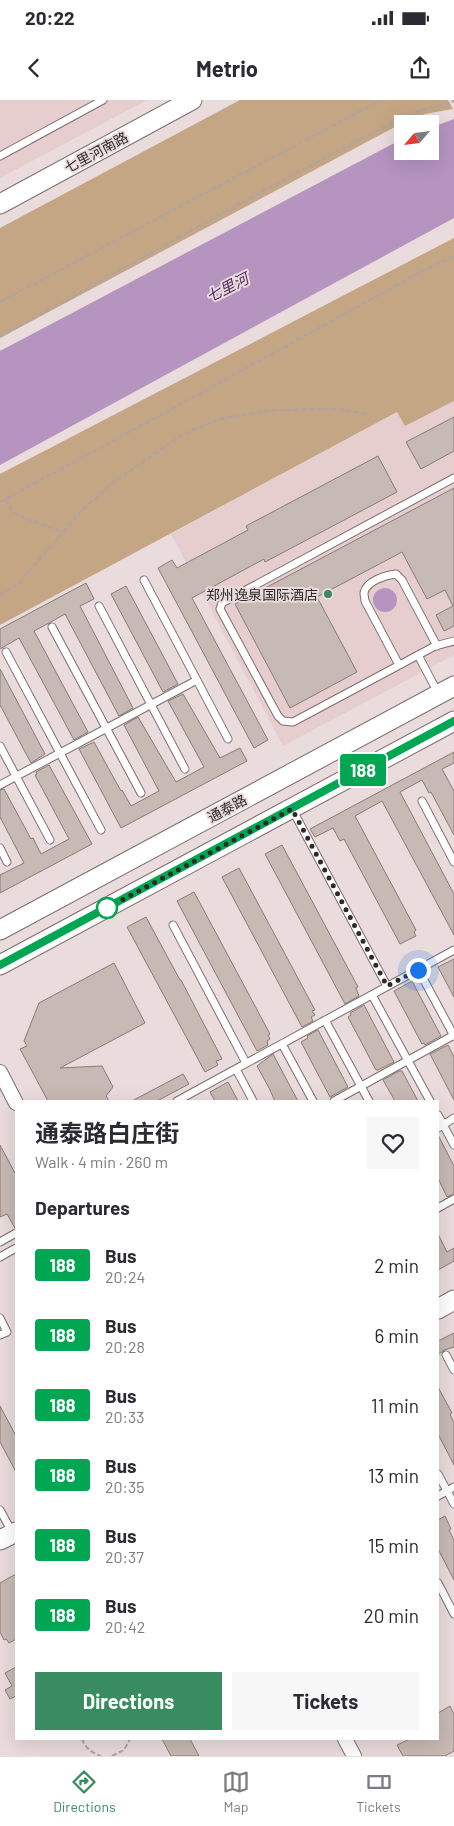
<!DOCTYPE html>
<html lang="en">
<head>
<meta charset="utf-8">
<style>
  :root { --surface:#fff; --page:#f7f7f7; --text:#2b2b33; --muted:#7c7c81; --line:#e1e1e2; --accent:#398c5f }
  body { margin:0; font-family:Barlow,"Noto Sans SC",sans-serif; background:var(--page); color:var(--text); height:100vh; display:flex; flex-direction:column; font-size:19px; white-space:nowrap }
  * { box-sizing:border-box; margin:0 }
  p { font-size:16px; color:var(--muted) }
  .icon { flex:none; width:28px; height:28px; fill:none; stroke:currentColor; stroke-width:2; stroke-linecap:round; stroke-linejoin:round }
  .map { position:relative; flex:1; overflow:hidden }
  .drawer { position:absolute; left:15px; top:1000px; width:424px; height:640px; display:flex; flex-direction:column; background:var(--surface); border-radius:0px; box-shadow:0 5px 20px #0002 }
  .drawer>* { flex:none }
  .badge { padding:0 10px; border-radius:4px; font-size:18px; line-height:32px }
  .needle { width:32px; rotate:242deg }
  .tools { position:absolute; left:394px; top:15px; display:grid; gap:10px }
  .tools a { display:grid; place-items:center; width:45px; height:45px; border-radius:0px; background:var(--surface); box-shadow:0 5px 20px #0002; font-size:25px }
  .you { position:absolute; width:25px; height:25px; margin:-12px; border:4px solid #fff; border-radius:50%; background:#1a73e8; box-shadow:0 0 0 8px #1a73e833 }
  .map>.badge { position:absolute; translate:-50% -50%; box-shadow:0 0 0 2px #fff }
  h2 { padding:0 20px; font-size:19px; line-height:45px }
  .round { display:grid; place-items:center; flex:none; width:52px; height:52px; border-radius:0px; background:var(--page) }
  .headline { display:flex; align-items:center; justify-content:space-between; height:85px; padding:0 20px }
  h1 { font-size:24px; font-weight:700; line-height:38px }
  .primary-button { display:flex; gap:10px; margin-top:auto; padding:10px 20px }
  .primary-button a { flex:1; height:58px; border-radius:0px; background:var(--accent); color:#fff; font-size:20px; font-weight:700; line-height:58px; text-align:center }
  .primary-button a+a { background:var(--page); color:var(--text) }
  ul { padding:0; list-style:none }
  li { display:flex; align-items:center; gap:15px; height:70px; padding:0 20px }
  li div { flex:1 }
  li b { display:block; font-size:19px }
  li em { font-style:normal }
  li .badge { min-width:55px; font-weight:700; text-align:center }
  .status { display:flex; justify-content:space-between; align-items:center; height:35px; padding:0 25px; background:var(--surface); direction:ltr }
  .status svg { height:14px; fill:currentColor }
  header { display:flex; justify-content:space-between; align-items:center; height:65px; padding:0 20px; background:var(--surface); font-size:22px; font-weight:700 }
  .tab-bar { display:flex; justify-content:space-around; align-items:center; height:70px; border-top:1px solid var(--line); background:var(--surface); font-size:14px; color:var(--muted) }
  .tab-bar a { display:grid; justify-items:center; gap:2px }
  .tab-bar .selected { color:var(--accent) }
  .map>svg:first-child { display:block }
</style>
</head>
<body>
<div class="status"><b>20:22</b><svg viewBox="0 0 49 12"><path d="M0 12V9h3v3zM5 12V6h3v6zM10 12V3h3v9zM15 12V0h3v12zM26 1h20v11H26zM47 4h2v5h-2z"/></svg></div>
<header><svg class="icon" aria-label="back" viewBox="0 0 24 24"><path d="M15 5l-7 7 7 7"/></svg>Metrio<svg class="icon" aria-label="share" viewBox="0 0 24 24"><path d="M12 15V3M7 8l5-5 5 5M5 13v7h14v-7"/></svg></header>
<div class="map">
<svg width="454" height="1656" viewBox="0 0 454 1656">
  <rect width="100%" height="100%" fill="#eadbdc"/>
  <path fill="#e6cecf" d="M0,0H147L0,78Z
    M454,301V555L283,646L171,434L397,312L405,326Z"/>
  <path fill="#c4a684" d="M240,0H448L453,9L425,14L393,28L0,238V128Z
    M454,138V301L405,326L397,312L0,525V374Z"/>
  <path fill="#b594c0" d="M454,19V118L0,365V251L402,39V51H430V28Z
    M373 500a12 12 0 1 1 24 0a12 12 0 1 1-24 0Z"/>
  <path fill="#c7b9b4" stroke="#887c77" d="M454,317V351L421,369L406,342Z
    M378,356L397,392L265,462L264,459L192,498L268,640L254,648L158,468L172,460L177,468L248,430L246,426Z
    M454,388V526L444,531L436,515L453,506L445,490L427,499L402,452L317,497L357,572L290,608L235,504Z
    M86,483L94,499L80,506L133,608L119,616L65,514L49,523L34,531L88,632L74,640L19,538L0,549V529Z
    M126,486L178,584L163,592L111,494Z
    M0,569L45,654L31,663L0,605Z
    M183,594L220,658L240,648L247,661L121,728L79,649L94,642L121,691L122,690L131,706L159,691L124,625L138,617L176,682L204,667L168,601Z
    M454,652V663L442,669L454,691V735L431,692L429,693L422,680L400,692L454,794V835L382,701L355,716L416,830L414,832L416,836L400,844L344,739L340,741L333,728L315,737L310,729Z
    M49,665L92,744L0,793V775L24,763L0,717V690L4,689L31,739L33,738L41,754L69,739L35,675L37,674L36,672Z
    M282,745L358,887L356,888L359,896L345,904L265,754Z
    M239,768L315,910L312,911L315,915L311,917L313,921L302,927L222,777Z
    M194,792L270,934L268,935L270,939L267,941L268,945L257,951L177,801Z
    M146,817L180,880H181L222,959L216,961L218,965L205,972L127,827Z
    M454,859V897L438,867Z
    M114,863L145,923L60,968L102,966L113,987L106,996L109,1001H48L20,949L27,946L24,941L39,903Z
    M412,881L441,936L425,945L424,943L422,944L394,891Z
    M364,905L394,962L378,970H376L348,917L351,915L350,913Z
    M318,930L348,987L330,997L301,942L308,938L307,936Z
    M448,945L454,957V1000L430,954Z
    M273,954L291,988L298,1001H275L269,988L257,966Z
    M399,971H402L418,1001H395L383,980Z
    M183,974L189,984L157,1001H132Z
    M228,982L238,1001H215L210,992Z
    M438,1035L454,1066V1094L447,1097L438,1078Z
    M0,1045L16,1075V1128H15L7,1114L0,1117Z
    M438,1134L447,1152L454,1148V1161L438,1170Z
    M454,1233V1247L444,1250L438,1255V1241Z
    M438,1287L452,1313L450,1314L454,1323V1365L438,1334Z
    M0,1306L16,1336V1372L0,1342Z
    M445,1416L451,1429L449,1430L454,1440V1480L438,1449V1420Z
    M16,1474V1539L9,1543L6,1539L4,1540L0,1532V1483Z
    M16,1567V1596L10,1599L5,1590L12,1586L5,1573Z
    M450,1606L454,1614V1651L445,1656H403L397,1645L410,1639H438V1613Z
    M162,1639H190L199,1656H171Z"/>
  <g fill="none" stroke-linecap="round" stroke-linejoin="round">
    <g stroke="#7c6e6f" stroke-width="9">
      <path id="lane" d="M0,56L103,0
        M454,378L222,503L220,509L278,616L283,621L293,622L435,546L454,541
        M144,480L228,639
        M99,506L185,669
        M52,527L141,693
        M6,552L101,730
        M418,555L438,593
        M399,565L365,501C365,499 364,496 364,493C366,481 386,475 396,474L402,480L437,546
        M0,646L50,740
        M0,685L197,580
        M422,701L454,762
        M292,709L387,886
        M0,748L7,762
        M173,825L246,963
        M418,869L454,936
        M372,895L430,1001
        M325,920L369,1001
        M282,944L313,1001
        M236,969L253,1001
        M177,1001L454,850
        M334,1001L454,935
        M438,1015L454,1045
        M438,1028L454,1018
        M438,1108L454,1099
        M0,1142L16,1133
        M0,1157L16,1148
        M0,1218L7,1232L0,1235
        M446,1255L454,1270
        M438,1374L454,1404
        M438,1396L454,1387
        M0,1410L12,1432
        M438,1483L454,1514"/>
    </g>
    <g stroke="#7c6e6f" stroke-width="16">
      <path id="street" d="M0,972L16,1003
        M345,1639L354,1656"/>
    </g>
    <g stroke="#7c6e6f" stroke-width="21">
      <path id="secondary" d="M0,104L192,0
        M0,830L454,586
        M0,865L454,621
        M438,1209L454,1200
        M0,1440L16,1432"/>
    </g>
    <path stroke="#afa3a4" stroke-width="2" stroke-dasharray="5 2.5" stroke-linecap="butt" d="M0,202L381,0
      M0,237L237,105L362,38L421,10L454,1
      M5,400L14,412L22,417L63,432
      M0,402L161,315L428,168L454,156
      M0,495L19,483L81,411L114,382L173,341L188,332L219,319L273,310L338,309L366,314
      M82,1639C85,1648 92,1653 101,1656
      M112,1656L124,1650L130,1639"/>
    <use href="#lane" stroke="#fff" stroke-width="7"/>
    <use href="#street" stroke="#fff" stroke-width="14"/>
    <use href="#secondary" stroke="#fff" stroke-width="19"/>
  </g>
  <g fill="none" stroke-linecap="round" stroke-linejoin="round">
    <g stroke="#fff" stroke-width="11">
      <path id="line" d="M0,865L454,621"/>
    </g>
    <use href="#line" stroke="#00a651" stroke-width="8"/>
    <path stroke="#2f292a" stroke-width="5" stroke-dasharray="0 9" d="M107,808L103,810L292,709L387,886L418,870"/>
  </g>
  <circle fill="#398c5f" stroke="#eadbdc" stroke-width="2" cx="328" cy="494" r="5"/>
  <circle fill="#fff" stroke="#00a651" stroke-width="2.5" cx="107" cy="808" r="10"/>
  <g text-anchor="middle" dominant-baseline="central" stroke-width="4" stroke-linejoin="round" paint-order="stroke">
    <g font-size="14" fill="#2f292a" stroke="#eadbdc">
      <text transform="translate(96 52) rotate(-28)">七里河南路</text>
      <text transform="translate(227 708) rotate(-28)">通泰路</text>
    </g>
    <g font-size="14" fill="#2f292a" stroke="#eadbdc" text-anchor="end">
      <text x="318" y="494">郑州逸泉国际酒店</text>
    </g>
    <g font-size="15" font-style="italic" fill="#532961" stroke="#eadbdc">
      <text transform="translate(227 187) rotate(-27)">七里河</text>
    </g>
  </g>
</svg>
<div class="tools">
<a><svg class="needle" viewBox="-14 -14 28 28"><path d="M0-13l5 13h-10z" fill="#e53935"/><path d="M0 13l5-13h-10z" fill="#7c7c81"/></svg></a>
</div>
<div class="you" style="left:418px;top:870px"></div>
<b class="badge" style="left:363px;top:670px;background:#00a651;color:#fff">188</b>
<section class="drawer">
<div class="headline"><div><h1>通泰路白庄街</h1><p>Walk · 4 min · 260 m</p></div><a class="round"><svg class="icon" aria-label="heart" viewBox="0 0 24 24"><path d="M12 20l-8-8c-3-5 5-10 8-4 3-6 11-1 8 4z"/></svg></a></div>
<h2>Departures</h2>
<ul>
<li><span class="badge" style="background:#00a651;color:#fff">188</span><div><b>Bus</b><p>20:24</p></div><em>2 min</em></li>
<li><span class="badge" style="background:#00a651;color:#fff">188</span><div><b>Bus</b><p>20:28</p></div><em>6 min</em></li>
<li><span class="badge" style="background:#00a651;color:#fff">188</span><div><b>Bus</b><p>20:33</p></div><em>11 min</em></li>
<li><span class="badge" style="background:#00a651;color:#fff">188</span><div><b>Bus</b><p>20:35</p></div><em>13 min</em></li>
<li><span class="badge" style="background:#00a651;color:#fff">188</span><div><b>Bus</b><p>20:37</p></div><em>15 min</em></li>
<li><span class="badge" style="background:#00a651;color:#fff">188</span><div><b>Bus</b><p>20:42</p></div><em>20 min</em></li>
</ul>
<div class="primary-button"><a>Directions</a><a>Tickets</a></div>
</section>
</div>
<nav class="tab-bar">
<a class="selected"><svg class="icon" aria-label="directions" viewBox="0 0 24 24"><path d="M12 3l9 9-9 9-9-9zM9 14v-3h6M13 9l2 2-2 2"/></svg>Directions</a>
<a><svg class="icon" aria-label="map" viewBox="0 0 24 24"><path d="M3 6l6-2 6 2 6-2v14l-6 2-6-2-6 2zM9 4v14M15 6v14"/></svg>Map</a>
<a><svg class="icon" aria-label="tickets" viewBox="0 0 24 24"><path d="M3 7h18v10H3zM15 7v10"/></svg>Tickets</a>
</nav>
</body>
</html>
